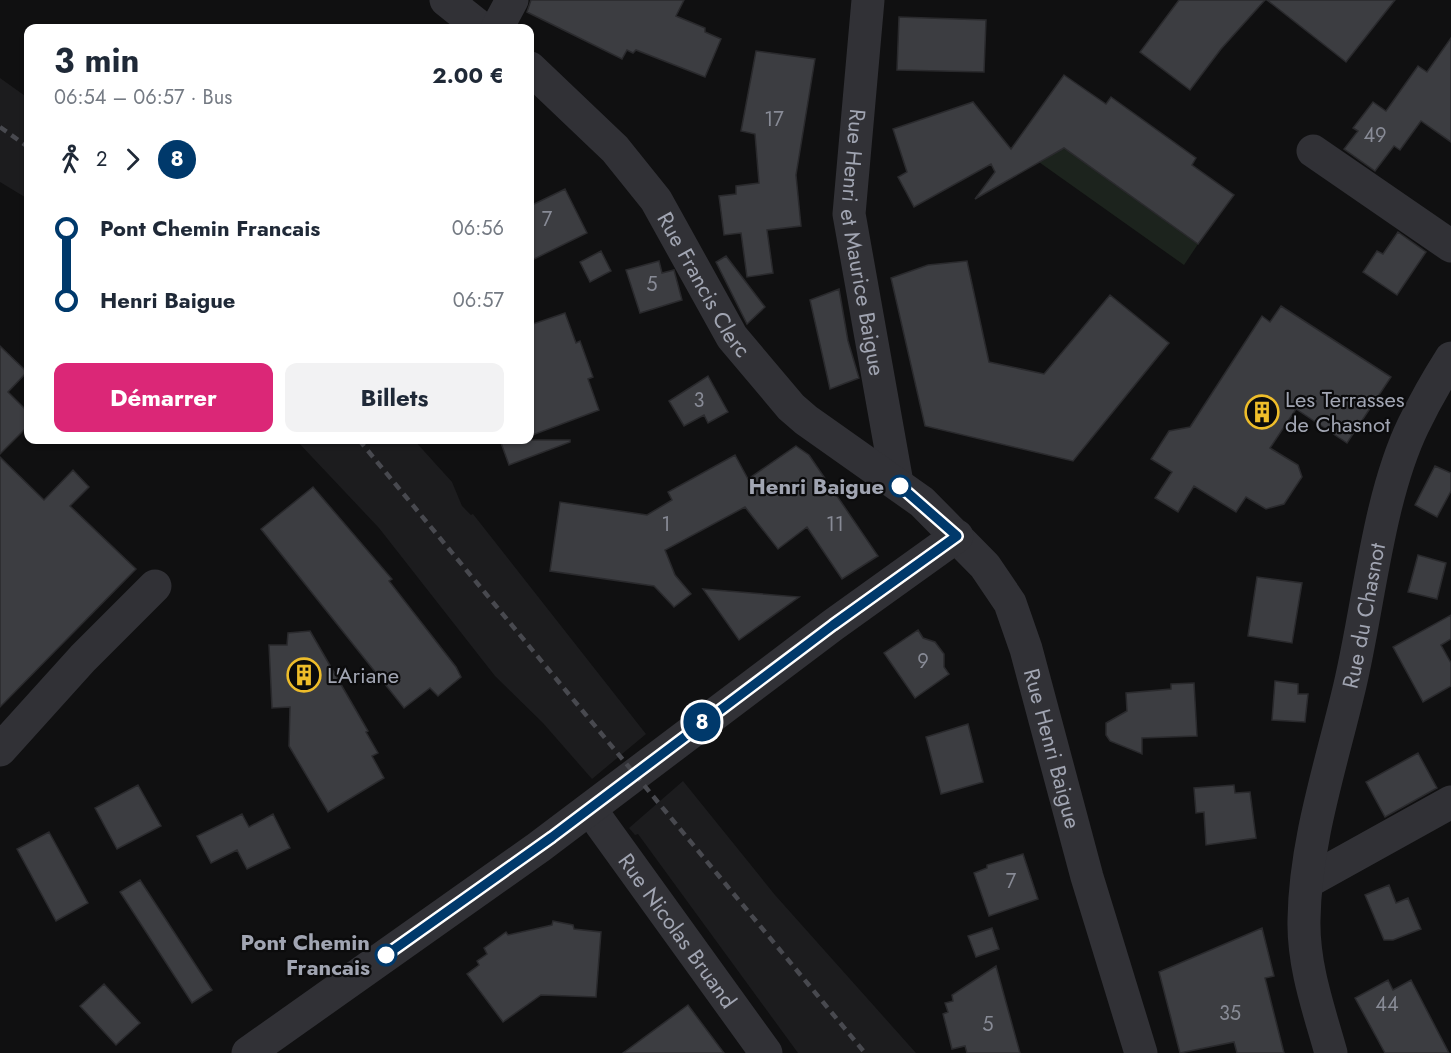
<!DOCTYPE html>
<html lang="fr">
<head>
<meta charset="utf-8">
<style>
  :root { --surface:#fff; --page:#f2f2f3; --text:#1f2937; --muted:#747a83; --accent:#db2777 }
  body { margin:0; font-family:Jost,sans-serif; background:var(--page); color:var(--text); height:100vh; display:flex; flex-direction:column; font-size:22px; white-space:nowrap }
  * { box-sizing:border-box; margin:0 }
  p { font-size:20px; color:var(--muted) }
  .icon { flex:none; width:33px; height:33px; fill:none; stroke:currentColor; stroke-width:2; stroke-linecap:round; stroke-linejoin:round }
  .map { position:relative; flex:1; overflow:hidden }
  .drawer { position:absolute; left:24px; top:24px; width:510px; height:420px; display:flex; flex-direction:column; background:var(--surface); border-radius:12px; box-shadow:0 2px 4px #0004 }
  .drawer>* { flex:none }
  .badge { padding:0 12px; border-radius:20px; font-size:21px; line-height:39px }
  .map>.badge { position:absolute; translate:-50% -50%; box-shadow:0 0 0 3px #fff }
  .legs { display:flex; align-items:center; gap:9px; height:66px; padding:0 30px; font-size:20px }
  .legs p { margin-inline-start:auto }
  .headline { display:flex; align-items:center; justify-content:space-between; height:102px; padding:0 30px }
  h1 { font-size:33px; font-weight:700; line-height:45px }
  .button { display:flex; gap:12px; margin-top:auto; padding:12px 30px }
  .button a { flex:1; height:69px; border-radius:12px; background:var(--accent); color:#fff; font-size:24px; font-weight:700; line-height:69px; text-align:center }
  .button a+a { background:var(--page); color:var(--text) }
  ul { padding:0 30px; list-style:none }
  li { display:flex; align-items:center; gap:21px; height:72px; font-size:22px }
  li i { display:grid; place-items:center; width:9px; height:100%; margin:0 8px; background:currentColor }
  li i::after { content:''; width:15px; height:15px; margin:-8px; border:4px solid; border-radius:50%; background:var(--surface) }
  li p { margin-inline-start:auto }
  li:first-child i { background:linear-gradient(#0000 50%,currentColor 0) }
  li:last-child i { background:linear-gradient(currentColor 50%,#0000 0) }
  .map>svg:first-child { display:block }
</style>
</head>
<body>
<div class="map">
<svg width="1451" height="1053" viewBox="0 0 1451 1053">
  <rect width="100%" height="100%" fill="#101011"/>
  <path fill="#1c1c1e" d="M0,78L28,98V199L0,182Z
    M296,440H414L452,482L462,506L471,515L473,514L646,734L592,779L543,723L495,676L379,528Z
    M683,781L775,895L916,1053H798L638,834L635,835L629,828Z"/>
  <path fill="#1c231d" d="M1030,123L1198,244L1184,265L1015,145Z"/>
  <path fill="#3c3d41" stroke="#2a2a2d" stroke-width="1.5" d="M531,0H684L676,16L705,28V32L721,39L705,77L636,50L633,53L627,50L622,59L527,12Z
    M1179,0H1265L1221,49L1190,90L1140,52Z
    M1267,0H1395L1346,62Z
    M899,17L986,20L984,72L897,70Z
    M1451,38V142L1421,121L1400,150L1394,146L1375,171L1344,149L1358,131L1353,128L1373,102L1386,111L1418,66L1427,72Z
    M756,51L815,59L796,175L801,226L767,230L773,273L747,277L741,233L724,235L719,196L736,194V186L759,183L755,134L741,131Z
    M1064,75L1106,104L1111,97L1196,158L1192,165L1234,195L1198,244L1064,148L975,199L995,172L991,164L914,207L898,177L907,172L893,129L973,102L1011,149Z
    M565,189L587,233L530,261V206Z
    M1398,232L1426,252L1397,295L1363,272L1377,251L1383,254Z
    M601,251L611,271L590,282L580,262Z
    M726,256L765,307L747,324L716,262Z
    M659,261L662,273L674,270L682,300L640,313L626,270Z
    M967,261L989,362L1044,374L1110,295L1169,343L1073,461L925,426L891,278L928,265Z
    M839,289L848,341L859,378L830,389L810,300Z
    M1281,306L1391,377L1347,443L1296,409L1270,448L1298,465L1302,477L1284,504L1266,509L1246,497L1236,512L1194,486L1178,512L1155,498L1172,472L1151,459L1169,431L1190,427L1262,316L1270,322Z
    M565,313L576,343L580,341L593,377L588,379L599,410L530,436V325Z
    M0,346L27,372L8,392L28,412V426L0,454Z
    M708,376L728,412L708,423L704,415L684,426L669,401Z
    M500,440H570V442L509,465Z
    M796,446L809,455L878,556L842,579L807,527L778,549L745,507L665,550L675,575L691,594L674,607L654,586L550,571L560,502L647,515L672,500L668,492L735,455L748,479Z
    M0,457L44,500L73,470L89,487L70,506L136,569L0,707Z
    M1435,466L1451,473V491L1437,517L1415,505Z
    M313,487L392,579L389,581L456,667L461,677L438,696L430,688L404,708L261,529Z
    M1418,555L1446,563L1437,599L1408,592Z
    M1257,577L1302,583L1292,643L1248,636Z
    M703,589L799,597L739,640Z
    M1451,615V639L1441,645L1451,663V686L1423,702L1393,647Z
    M918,630L923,638L935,642L944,654V667L949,674L915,698L884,653Z
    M310,631L368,731L366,732L378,753L372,756L384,778L328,812L289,746L290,707L272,708L269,645H287L288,633Z
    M1275,681L1298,684V694H1308L1305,722L1272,720Z
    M1194,683L1197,736L1142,738V754L1110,741L1106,735V723L1127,711L1126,693L1171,689V684Z
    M968,724L983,782L941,794L926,737Z
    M1418,753L1437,788L1385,817L1366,782Z
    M138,785L161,826L117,849L95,808Z
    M1234,785L1235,793L1250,792L1256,838L1206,845L1204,812L1196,813L1194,788Z
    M242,814L249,827L273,814L290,848L247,869L237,850L211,863L197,836Z
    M49,832L88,903L56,921L17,849Z
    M1023,854L1038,899L989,916L974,873L987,868V865Z
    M140,880L212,990L192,1003L120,892Z
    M1389,885L1396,903L1408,898L1421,929L1393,940H1384L1365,895Z
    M553,921L573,925L574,929L601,932L596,997L541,995L503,1022L467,974L479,965L477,961L487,954L484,948L506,932L508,935L552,925Z
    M992,928L999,949L976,957L968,936Z
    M1262,928L1274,976L1265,978L1284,1053H1237L1234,1042L1180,1053L1159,972Z
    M996,966L1020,1053H967L965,1046L952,1049L943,1014L948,1012L945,1003L953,1001L952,995Z
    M1388,980L1393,990L1411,980L1449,1053H1385L1355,998Z
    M104,984L140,1023L116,1045L80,1006Z
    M688,1005L724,1053H623Z"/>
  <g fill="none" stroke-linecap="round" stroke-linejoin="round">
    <g stroke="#313136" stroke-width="33">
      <path d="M446,0L481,28"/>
      <path id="s1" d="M868,0L849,214L897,483"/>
      <path d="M497,28L512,0"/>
      <path id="s2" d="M530,68L615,149L656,200L732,337L791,407L806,420L922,502L985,566L1010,603L1026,649L1087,877L1141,1053"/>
      <path d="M1313,151L1451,246"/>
      <path d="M0,750L83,658L155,586"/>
      <path id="s3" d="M590,809L766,1053"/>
      <path d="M1307,882L1451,802"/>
      <path d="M248,1053L539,847L833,625L957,536"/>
      <path id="s4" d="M1331,1053C1319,1010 1303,966 1304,920C1305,841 1332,762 1350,685C1369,604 1378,499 1413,426C1424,403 1437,380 1451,358"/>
    </g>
    <path stroke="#48494f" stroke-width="4.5" stroke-dasharray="8 6" stroke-linecap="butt" d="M0,127L28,147
      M359,440L865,1053"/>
  </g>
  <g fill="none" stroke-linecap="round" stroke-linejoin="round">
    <g stroke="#fff" stroke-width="14">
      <path id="line-1" d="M386,955L552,837L833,625L957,536L900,486"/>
    </g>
    <use href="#line-1" stroke="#00396b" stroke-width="9"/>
  </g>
  <defs>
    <g id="building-ring" transform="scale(1.725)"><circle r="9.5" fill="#0b0b0c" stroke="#eebd2a" stroke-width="1.5"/><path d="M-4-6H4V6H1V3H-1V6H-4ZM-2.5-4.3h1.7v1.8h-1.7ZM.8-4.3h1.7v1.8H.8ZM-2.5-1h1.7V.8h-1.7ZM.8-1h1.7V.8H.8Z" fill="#eebd2a"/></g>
  </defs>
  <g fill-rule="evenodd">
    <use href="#building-ring" x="1262" y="412"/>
    <use href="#building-ring" x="304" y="675"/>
  </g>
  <g fill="#fff" stroke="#00396b" stroke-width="3">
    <circle cx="900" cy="486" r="10"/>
    <circle cx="386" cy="955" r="10"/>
  </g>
  <g text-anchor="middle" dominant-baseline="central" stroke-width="4.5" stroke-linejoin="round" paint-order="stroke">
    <g font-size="20" fill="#888b96">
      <text x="774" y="119">17</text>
      <text x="1375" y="135">49</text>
      <text x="547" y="219">7</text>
      <text x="652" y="284">5</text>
      <text x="699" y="400">3</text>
      <text x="666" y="524">1</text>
      <text x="835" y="524">11</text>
      <text x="923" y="661">9</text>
      <text x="1011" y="881">7</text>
      <text x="1387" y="1004">44</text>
      <text x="1230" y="1013">35</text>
      <text x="988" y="1024">5</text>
    </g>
    <g font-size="22" fill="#a1a5b2" stroke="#0b0b0c">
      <text stroke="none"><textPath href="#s1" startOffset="244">Rue Henri et Maurice Baigue</textPath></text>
      <text stroke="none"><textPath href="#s2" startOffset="280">Rue Francis Clerc</textPath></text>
      <text stroke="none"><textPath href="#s4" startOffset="447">Rue du Chasnot</textPath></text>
      <text stroke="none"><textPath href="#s2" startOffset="879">Rue Henri Baigue</textPath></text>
      <text stroke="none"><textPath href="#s3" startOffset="150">Rue Nicolas Bruand</textPath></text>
    </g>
    <g font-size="22" fill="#a1a5b2" stroke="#0b0b0c" text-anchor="start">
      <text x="1285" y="399">Les Terrasses<tspan x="1285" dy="25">de Chasnot</tspan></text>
      <text x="327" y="675">L'Ariane</text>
    </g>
    <g font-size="22" font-weight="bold" fill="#a1a5b2" stroke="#0b0b0c" text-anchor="end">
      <text x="884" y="486">Henri Baigue</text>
      <text x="370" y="942">Pont Chemin<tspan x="370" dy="25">Francais</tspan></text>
    </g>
  </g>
</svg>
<b class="badge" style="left:702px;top:722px;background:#00396b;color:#fff">8</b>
<section class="drawer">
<div class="headline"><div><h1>3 min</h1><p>06:54 – 06:57 · Bus</p></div><b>2.00 €</b></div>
<div class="legs"><svg class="icon" aria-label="walk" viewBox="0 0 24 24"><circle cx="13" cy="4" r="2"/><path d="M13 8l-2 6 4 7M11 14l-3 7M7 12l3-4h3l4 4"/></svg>2<svg class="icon" aria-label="forward" viewBox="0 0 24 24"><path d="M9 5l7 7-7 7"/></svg><b class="badge" style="background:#00396b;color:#fff">8</b></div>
<ul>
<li><i style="color:#00396b"></i><b>Pont Chemin Francais</b><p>06:56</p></li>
<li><i style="color:#00396b"></i><b>Henri Baigue</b><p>06:57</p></li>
</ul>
<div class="button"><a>Démarrer</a><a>Billets</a></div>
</section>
</div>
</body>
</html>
